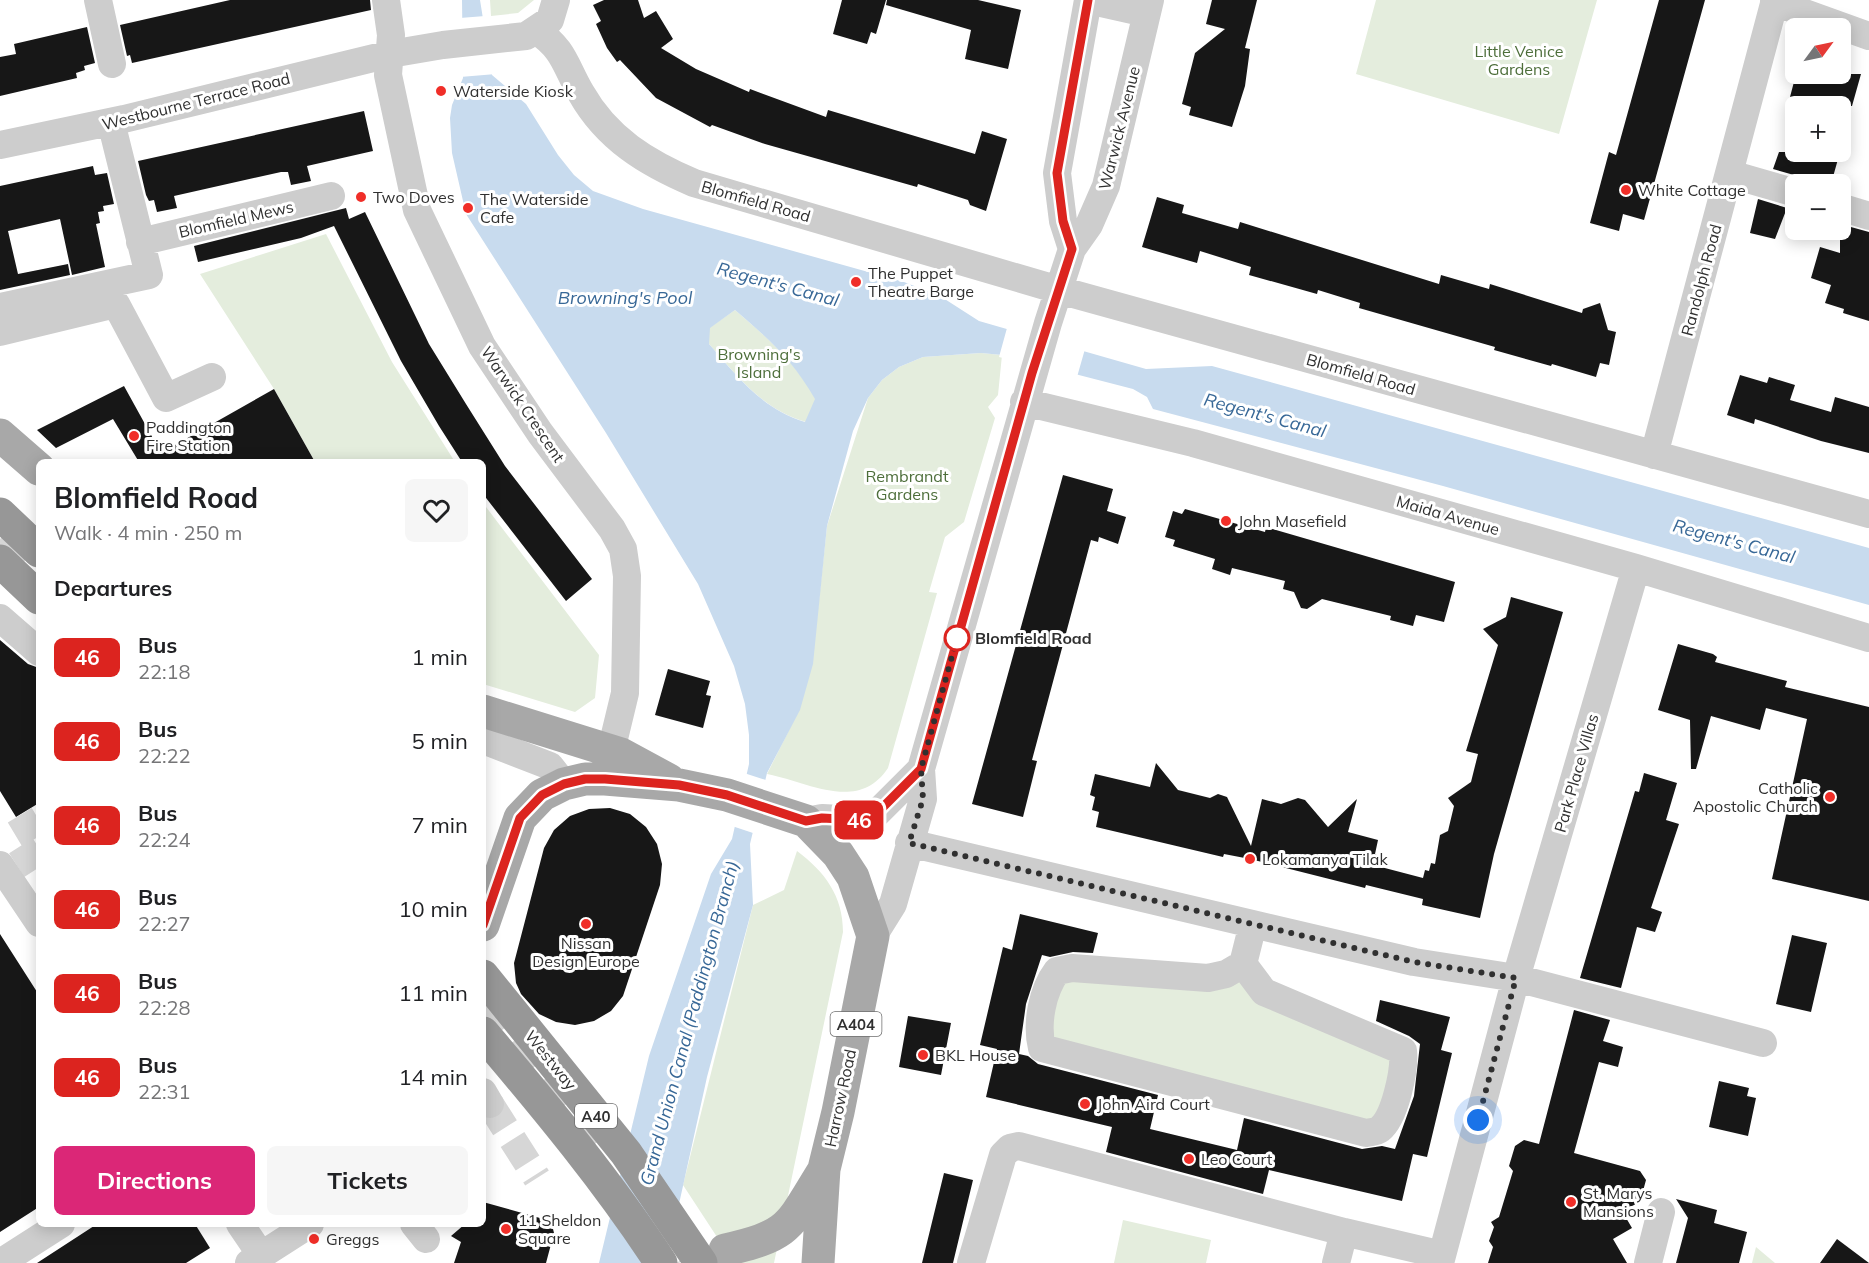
<!DOCTYPE html>
<html lang="en">
<head>
<meta charset="utf-8">
<style>
  :root { --surface:#fff; --page:#f6f6f6; --text:#202124; --muted:#757577; --accent:#db2777 }
  body { margin:0; font-family:Mulish,sans-serif; background:var(--page); color:var(--text); height:100vh; display:flex; flex-direction:column; font-size:22px; white-space:nowrap }
  * { box-sizing:border-box; margin:0 }
  p { font-size:20px; color:var(--muted) }
  .icon { flex:none; width:33px; height:33px; fill:none; stroke:currentColor; stroke-width:2; stroke-linecap:round; stroke-linejoin:round }
  .map { position:relative; flex:1; overflow:hidden }
  .details { position:absolute; left:36px; top:459px; width:450px; height:768px; display:flex; flex-direction:column; background:var(--surface); border-radius:9px; box-shadow:0 3px 15px #0003 }
  .details>* { flex:none }
  .badge { padding:0 12px; border-radius:9px; font-size:21px; line-height:39px }
  .needle { width:39px; rotate:57deg }
  .fabs { position:absolute; left:1785px; top:18px; display:grid; gap:12px }
  .fabs a { display:grid; place-items:center; width:66px; height:66px; border-radius:9px; background:var(--surface); box-shadow:0 3px 15px #0003; font-size:30px }
  .you { position:absolute; width:30px; height:30px; margin:-15px; border:4px solid #fff; border-radius:50%; background:#1a73e8; box-shadow:0 0 0 9px #1a73e833 }
  .map>.badge { position:absolute; translate:-50% -50%; box-shadow:0 0 0 3px #fff }
  h2 { padding:0 18px; font-size:22px; line-height:54px }
  .round { display:grid; place-items:center; flex:none; width:63px; height:63px; border-radius:9px; background:var(--page) }
  .head { display:flex; align-items:center; justify-content:space-between; height:102px; padding:0 18px }
  h1 { font-size:28px; font-weight:700; line-height:45px }
  .cta { display:flex; gap:12px; margin-top:auto; padding:12px 18px }
  .cta a { flex:1; height:69px; border-radius:9px; background:var(--accent); color:#fff; font-size:24px; font-weight:700; line-height:69px; text-align:center }
  .cta a+a { background:var(--page); color:var(--text) }
  ul { padding:0; list-style:none }
  li { display:flex; align-items:center; gap:18px; height:84px; padding:0 18px }
  li div { flex:1 }
  li b { display:block; font-size:22px }
  li em { font-style:normal }
  li .badge { min-width:66px; font-weight:700; text-align:center }
  .map>svg:first-child { display:block }
</style>
</head>
<body>
<div class="map">
<svg width="1869" height="1263" viewBox="0 0 1869 1263">
  <rect width="100%" height="100%" fill="#fff"/>
  <path fill="#e4eddd" d="M490,0H534L518,13L491,16Z
    M1376,0H1597L1559,134L1356,74Z
    M326,234L392,362L455,462H315L274,389L200,274Z
    M735,310C770,340 792,359 816,399L806,422C763,410 737,376 709,344V328Z
    M981,353L1002,355L998,395L988,407L995,418L964,522L945,537L929,592L937,593L888,768C858,813 809,782 767,774L799,710L812,664L827,526L868,398L882,380L899,367L923,357Z
    M483,503L599,655L595,698L575,712L483,684Z
    M797,851C825,872 843,896 843,932L774,1263H734L683,1185L753,905L784,890Z
    M1239,976L1394,1056L1383,1116L1369,1125L1049,1043L1059,982Z
    M1123,1220L1211,1240L1206,1263H1114Z
    M1756,1247L1775,1263H1752Z"/>
  <path fill="#c8dbee" fill-rule="evenodd" d="M462,0H480L492,75L526,104L558,155L574,175L593,191L643,209L904,282L940,296L979,321L1146,369L1212,366L1869,548V605L1443,486L1153,409L1147,397L1133,389L1002,355L981,353L923,357L899,367L882,380L868,398L853,431L827,526L813,664L800,710L767,773L750,844L753,905L707,1077L666,1263H599L649,1056L711,874L732,839L749,764V735L745,704L734,666L698,584L606,433L466,214L452,153L450,118L452,105L463,78ZM735,310C770,340 792,359 815,399L805,422C763,410 737,376 709,344L710,328Z"/>
  <path fill="#fff" d="M485,16L496,74L460,77V18Z
    M1007,328L1085,349L1077,377L999,357Z
    M744,773L769,781L756,834L732,826Z"/>
  <path fill="#171717" d="M230,0H370L371,10L132,63L130,55L127,56L120,25Z
    M604,0H638L644,18L656,11L673,39L661,48L696,69L749,92L750,89L826,117L828,110L975,154L982,131L1007,139L986,211L970,205L968,200L918,184L917,187L765,144L712,125L710,127L656,98L620,60L617,62L607,48L596,24L601,21L593,5Z
    M842,0H886L876,34L871,32L867,44L833,34Z
    M887,0H978L1021,10L1008,69L965,59L971,30L886,5Z
    M1212,0H1257L1245,48L1250,49L1245,86L1232,127L1189,115L1191,107L1182,104L1195,53L1225,29L1206,24Z
    M1659,0H1705L1644,220L1623,214L1619,231L1590,223L1609,152L1616,155Z
    M87,27L95,63L84,66L85,70L76,73L77,78L0,96V57L16,54L14,44Z
    M1804,74H1861L1852,106H1795L1797,99L1790,97L1795,78L1802,80Z
    M364,111L373,151L307,166L311,181L291,185L288,172H281L174,196L177,208L157,212L154,200L149,201L146,195L138,161Z
    M1779,152H1840L1831,184H1810L1801,177L1773,169Z
    M93,166L95,175L107,173L114,204L103,206L104,211L98,212L100,223L96,224L105,267L72,275L60,219L8,231L18,274L68,264L70,275L0,290V186Z
    M1157,197L1184,205L1182,213L1238,229L1240,222L1439,284L1441,275L1489,289L1490,284L1582,313L1583,309L1600,303L1608,330L1616,332L1609,365L1600,363L1596,377L1552,364L1551,366L1494,350L1495,347L1359,308L1360,303L1318,290L1317,294L1249,275L1251,267L1200,251L1197,263L1142,247Z
    M1758,199L1787,208L1775,239L1750,233Z
    M346,208L349,219L365,212L429,344L466,404L505,466L592,579L566,601L483,494V462H462L439,426L401,361L334,226L301,238L198,262L194,246Z
    M1840,224L1869,232V321L1843,313L1844,309L1825,303L1831,285L1811,278L1820,247L1840,253Z
    M1740,375L1767,383L1769,377L1795,385L1790,400L1831,412L1835,397L1869,407V453L1821,441L1755,419L1754,424L1727,415Z
    M124,386L161,453L274,389L315,462H139L113,419L56,448L37,430Z
    M1063,475L1113,489L1107,511L1126,517L1118,544L1099,537L1098,542L1091,540L1032,760L1037,761L1023,817L972,804Z
    M1185,509L1265,532L1266,527L1455,582L1444,622L1416,615L1413,626L1390,620L1391,616L1322,599L1307,609L1301,608L1294,592L1283,589L1285,581L1232,568L1230,575L1212,569L1215,559L1173,546L1175,540L1165,537L1173,511L1182,514Z
    M1511,597L1563,612L1494,854L1480,918L1422,905L1423,899L1366,885L1365,888L1250,859L1224,854L1223,857L1096,827L1099,812L1092,810L1095,797L1090,795L1095,774L1150,787L1156,763L1178,790L1210,798L1218,794L1227,797L1251,846L1262,799L1281,804L1298,798L1305,800L1328,827L1357,799L1348,832L1378,840L1375,854L1384,856L1381,867L1423,878L1425,870L1429,871L1431,863L1435,864L1440,835L1448,831L1454,806L1448,798L1471,782L1478,754L1466,751L1498,645L1483,629L1506,617Z
    M0,640L28,664L39,668V803L16,817L0,791Z
    M1678,644L1713,654L1717,657L1715,662L1787,681L1785,687L1869,707V901L1772,879L1807,719L1766,708L1760,730L1711,716L1696,769H1691L1690,720L1658,710Z
    M668,669L710,681L706,695L711,696L703,728L655,715Z
    M1644,773L1677,783L1666,820L1679,824L1651,908L1662,912L1655,932L1637,927L1621,988L1580,978L1635,791L1639,792Z
    M610,808L630,814L646,827L657,844L662,864L660,885L623,996L611,1011L594,1021L575,1025L556,1022L539,1014L521,994L516,983L514,963L544,848L554,830L570,816L589,809Z
    M1020,914L1098,933L1093,953L1073,952L1050,957L1042,955L1026,1004L1019,1054L1028,1056L1038,1064L1158,1095L1150,1129L1237,1150L1244,1118L1362,1149L1382,1146L1395,1149L1414,1096L1420,1044L1409,1036L1376,1021L1380,1000L1450,1017L1441,1050L1452,1053L1427,1157L1413,1154L1402,1201L1269,1170L1263,1194L1106,1152L1112,1127L986,1097L997,1049L980,1045L1003,947L1012,950Z
    M0,934L39,995V1207L0,1232Z
    M1792,935L1827,943L1811,1012L1776,1004Z
    M1574,1010L1610,1020L1603,1041L1623,1047L1618,1067L1599,1062L1574,1153L1640,1171L1646,1180L1640,1202L1622,1211L1632,1228L1613,1239L1627,1263H1488L1493,1247L1489,1241L1494,1227L1491,1222L1499,1217L1513,1171L1509,1166L1515,1146L1524,1140L1539,1144Z
    M908,1016L951,1023L941,1075L899,1067Z
    M1719,1081L1749,1088L1747,1096L1756,1098L1748,1136L1709,1127Z
    M944,1173L973,1180L953,1263H922Z
    M1676,1199L1717,1210L1714,1223L1747,1232L1739,1263H1676L1688,1218Z
    M483,1202L547,1220L552,1225L554,1233L546,1263H454L461,1242L451,1236L465,1224H483Z
    M97,1224H195L210,1248L186,1263H37Z
    M1837,1239L1869,1263H1820Z"/>
  <g fill="none" stroke-linecap="round" stroke-linejoin="round">
    <path stroke="#d6d6d6" stroke-width="28" stroke-dasharray="28 14" stroke-linecap="butt" d="M39,820L14,835L39,874
      M490,1104L537,1178"/>
    <path stroke="#d6d6d6" stroke-width="33" stroke-dasharray="33 16" stroke-linecap="butt" d="M0,539L39,575
      M483,1003L599,1150
      M651,1221L679,1263"/>
    <path stroke="#cdcdcd" stroke-width="28" d="M98,0L112,64
      M386,0L391,35L388,75L417,210L482,346L540,433L612,529L623,549L627,576L625,693L611,751
      M1088,0L1146,13
      M1774,2L1869,36
      M537,31C565,50 565,66 581,93C607,139 647,163 694,183L1059,290L1869,514
      M0,145L124,119L390,54L443,45L526,36L550,20L556,0
      M1730,174L1796,193
      M1840,207L1869,216
      M140,242L331,196
      M1072,249L1063,221L1057,173L1088,0
      M0,307L149,275L111,122
      M0,332L116,304L166,398L212,377
      M1024,402L1193,443L1636,568L1869,638
      M1654,455L1775,0
      M0,618L39,652
      M483,740L550,766L564,784
      M806,821L822,818L861,820L877,813L921,769
      M909,843L1414,962L1516,978L1763,1043
      M0,865L39,923
      M873,936L893,904L923,799L921,769L1048,323L1072,249L1089,225L1106,186L1150,0
      M1243,964L1226,974L1208,978L1072,968L1057,971C1042,991 1036,1024 1042,1048L1366,1133C1371,1132 1376,1132 1380,1129C1395,1117 1405,1070 1403,1051L1264,992L1243,964L1253,924
      M483,1092L490,1104
      M240,1224L261,1255
      M414,1224L426,1239
      M1344,1232L1442,1255
      M0,1263L61,1224
      M249,1263L310,1224
      M971,1263L1003,1155L1010,1148L1019,1146L1344,1232L1336,1263
      M1440,1263L1516,978L1636,568
      M1648,1263L1661,1212"/>
    <path stroke="#a8a8a8" stroke-width="33" d="M0,435L39,469
      M483,711L621,754L669,780
      M483,925L520,818L542,795L564,784L585,779H605L679,785L727,795L806,821L838,854L853,877L873,936L838,1112L824,1169L818,1263
      M725,1250C790,1235 788,1228 822,1173"/>
    <path stroke="#979797" stroke-width="33" d="M0,514L39,551
      M0,561L39,598
      M483,1033C546,1107 608,1182 661,1263"/>
    <path stroke="#979797" stroke-width="33" d="M483,976L626,1153L701,1263"/>
  </g>
  <g fill="none" stroke-linecap="round" stroke-linejoin="round">
    <g stroke="#fff" stroke-width="14">
      <path id="line" d="M483,925L520,818L542,795L564,784L585,779H605L679,785L727,795L806,821L822,818L861,820L877,813L921,769L1032,373L1072,249L1063,221L1057,173L1088,0"/>
    </g>
    <use href="#line" stroke="#dc241f" stroke-width="9"/>
    <path stroke="#303030" stroke-width="6" stroke-dasharray="0 10.8" d="M957,638L921,769L923,799L909,843L1414,962L1516,978L1478,1120"/>
  </g>
  <g fill="#f02e28" stroke="#fff" stroke-width="2">
    <circle cx="441" cy="91" r="6"/>
    <circle cx="1626" cy="190" r="6"/>
    <circle cx="361" cy="197" r="6"/>
    <circle cx="468" cy="208" r="6"/>
    <circle cx="856" cy="282" r="6"/>
    <circle cx="134" cy="436" r="6"/>
    <circle cx="1226" cy="521" r="6"/>
    <circle cx="1830" cy="797" r="6"/>
    <circle cx="1250" cy="859" r="6"/>
    <circle cx="586" cy="924" r="6"/>
    <circle cx="923" cy="1055" r="6"/>
    <circle cx="1085" cy="1104" r="6"/>
    <circle cx="1189" cy="1159" r="6"/>
    <circle cx="1571" cy="1202" r="6"/>
    <circle cx="506" cy="1229" r="6"/>
    <circle cx="314" cy="1239" r="6"/>
  </g>
  <circle fill="#fff" stroke="#dc241f" stroke-width="3" cx="957" cy="638" r="12"/>
  <g text-anchor="middle" dominant-baseline="central" stroke-width="6" stroke-linejoin="round" paint-order="stroke">
    <g fill="#fff" stroke="#6e6e6e" stroke-width="1.5">
      <rect x="830.5" y="1012" width="51" height="24" rx="4.5"/>
      <rect x="575" y="1104" width="42" height="24" rx="4.5"/>
    </g>
    <g font-size="15" font-weight="bold" fill="#303030">
      <text x="856" y="1024">A404</text>
      <text x="596" y="1116">A40</text>
    </g>
    <g font-size="16" fill="#4d6e3a" stroke="#fff">
      <text x="1519" y="51">Little Venice<tspan x="1519" dy="18">Gardens</tspan></text>
      <text x="759" y="354">Browning's<tspan x="759" dy="18">Island</tspan></text>
      <text x="907" y="476">Rembrandt<tspan x="907" dy="18">Gardens</tspan></text>
    </g>
    <g font-size="16" fill="#303030" stroke="#fff" text-anchor="start">
      <text x="453" y="91">Waterside Kiosk</text>
      <text x="1638" y="190">White Cottage</text>
      <text x="373" y="197">Two Doves</text>
      <text x="480" y="199">The Waterside<tspan x="480" dy="18">Cafe</tspan></text>
      <text x="868" y="273">The Puppet<tspan x="868" dy="18">Theatre Barge</tspan></text>
      <text x="146" y="427">Paddington<tspan x="146" dy="18">Fire Station</tspan></text>
      <text x="1238" y="521">John Masefield</text>
      <text x="1818" y="788" text-anchor="end">Catholic<tspan x="1818" dy="18">Apostolic Church</tspan></text>
      <text x="1262" y="859">Lokamanya Tilak</text>
      <text x="586" y="943" text-anchor="middle">Nissan<tspan x="586" dy="18">Design Europe</tspan></text>
      <text x="935" y="1055">BKL House</text>
      <text x="1097" y="1104">John Aird Court</text>
      <text x="1201" y="1159">Leo Court</text>
      <text x="1583" y="1193">St. Marys<tspan x="1583" dy="18">Mansions</tspan></text>
      <text x="518" y="1220">11 Sheldon<tspan x="518" dy="18">Square</tspan></text>
      <text x="326" y="1239">Greggs</text>
    </g>
    <g font-size="16" fill="#303030" stroke="#fff">
      <text transform="translate(196 101) rotate(-14)">Westbourne Terrace Road</text>
      <text transform="translate(1119 128) rotate(-76)">Warwick Avenue</text>
      <text transform="translate(756 201) rotate(16)">Blomfield Road</text>
      <text transform="translate(236 219) rotate(-13)">Blomfield Mews</text>
      <text transform="translate(1701 280) rotate(-75)">Randolph Road</text>
      <text transform="translate(1361 374) rotate(16)">Blomfield Road</text>
      <text transform="translate(523 404) rotate(56)">Warwick Crescent</text>
      <text transform="translate(1448 515) rotate(16)">Maida Avenue</text>
      <text transform="translate(1576 773) rotate(-74)">Park Place Villas</text>
      <text transform="translate(551 1060) rotate(51)">Westway</text>
      <text transform="translate(840 1098) rotate(-78)">Harrow Road</text>
    </g>
    <g font-size="16" font-weight="bold" fill="#303030" stroke="#fff" text-anchor="start">
      <text x="975" y="638">Blomfield Road</text>
    </g>
    <g font-size="18" font-style="italic" fill="#386897" stroke="#fff">
      <text transform="translate(778 284) rotate(15)">Regent's Canal</text>
      <text x="625" y="297">Browning's Pool</text>
      <text transform="translate(1265 415) rotate(15)">Regent's Canal</text>
      <text transform="translate(1734 541) rotate(15)">Regent's Canal</text>
      <text transform="translate(689 1023) rotate(-75)">Grand Union Canal (Paddington Branch)</text>
    </g>
  </g>
</svg>
<div class="fabs">
<a><svg class="needle" viewBox="-14 -14 28 28"><path d="M0-13l5 13h-10z" fill="#e53935"/><path d="M0 13l5-13h-10z" fill="#757577"/></svg></a>
<a>+</a>
<a>−</a>
</div>
<div class="you" style="left:1478px;top:1120px"></div>
<b class="badge" style="left:859px;top:820px;background:#dc241f;color:#fff">46</b>
<section class="details">
<div class="head"><div><h1>Blomfield Road</h1><p>Walk · 4 min · 250 m</p></div><a class="round"><svg class="icon" aria-label="heart" viewBox="0 0 24 24"><path d="M12 20l-8-8c-3-5 5-10 8-4 3-6 11-1 8 4z"/></svg></a></div>
<h2>Departures</h2>
<ul>
<li><span class="badge" style="background:#dc241f;color:#fff">46</span><div><b>Bus</b><p>22:18</p></div><em>1 min</em></li>
<li><span class="badge" style="background:#dc241f;color:#fff">46</span><div><b>Bus</b><p>22:22</p></div><em>5 min</em></li>
<li><span class="badge" style="background:#dc241f;color:#fff">46</span><div><b>Bus</b><p>22:24</p></div><em>7 min</em></li>
<li><span class="badge" style="background:#dc241f;color:#fff">46</span><div><b>Bus</b><p>22:27</p></div><em>10 min</em></li>
<li><span class="badge" style="background:#dc241f;color:#fff">46</span><div><b>Bus</b><p>22:28</p></div><em>11 min</em></li>
<li><span class="badge" style="background:#dc241f;color:#fff">46</span><div><b>Bus</b><p>22:31</p></div><em>14 min</em></li>
</ul>
<div class="cta"><a>Directions</a><a>Tickets</a></div>
</section>
</div>
</body>
</html>
